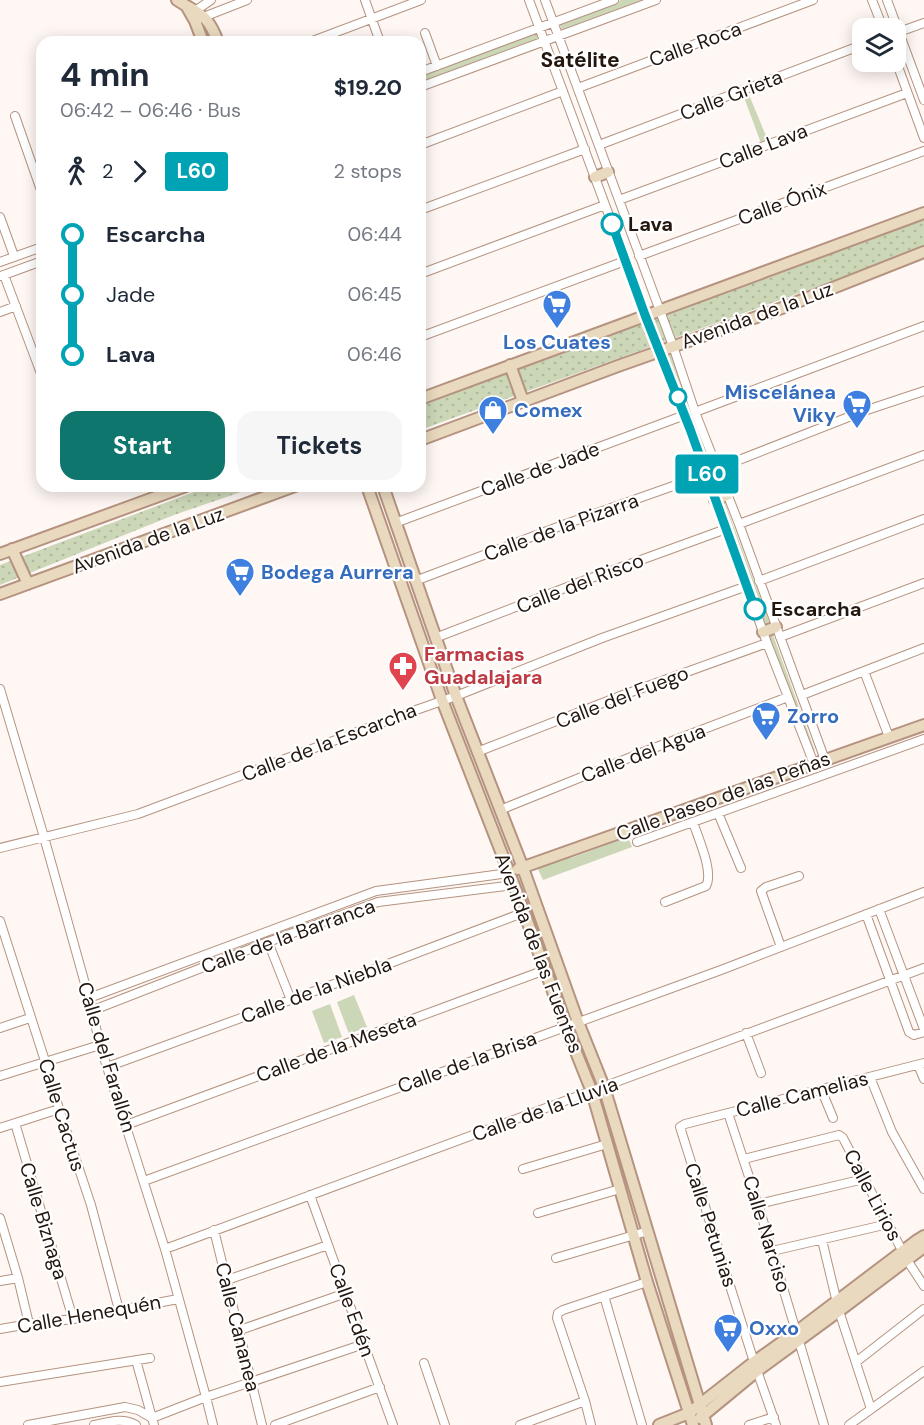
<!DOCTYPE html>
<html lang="en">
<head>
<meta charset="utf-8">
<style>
  :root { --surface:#fff; --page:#f6f6f7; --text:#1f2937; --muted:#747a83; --accent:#0f766e }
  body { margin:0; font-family:"DM Sans",sans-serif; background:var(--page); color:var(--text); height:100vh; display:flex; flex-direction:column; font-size:22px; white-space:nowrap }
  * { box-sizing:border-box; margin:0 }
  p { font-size:20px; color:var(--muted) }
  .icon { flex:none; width:33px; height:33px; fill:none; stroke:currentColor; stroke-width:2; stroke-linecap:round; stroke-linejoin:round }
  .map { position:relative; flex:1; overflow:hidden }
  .side { position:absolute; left:36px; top:36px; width:390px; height:456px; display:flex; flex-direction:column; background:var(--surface); border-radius:18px; box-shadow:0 3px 15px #0003 }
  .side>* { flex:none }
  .badge { padding:0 12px; border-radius:4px; font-size:21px; line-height:39px }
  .fabs { position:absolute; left:852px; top:18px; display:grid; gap:12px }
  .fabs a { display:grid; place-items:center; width:54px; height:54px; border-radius:12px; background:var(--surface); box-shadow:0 3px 15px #0003; font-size:30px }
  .map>.badge { position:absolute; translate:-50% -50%; box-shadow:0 0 0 3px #fff }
  .legs { display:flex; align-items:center; gap:9px; height:66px; padding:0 24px; font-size:20px }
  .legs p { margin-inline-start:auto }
  .summary { display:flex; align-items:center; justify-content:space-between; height:102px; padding:0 24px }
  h1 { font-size:33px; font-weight:700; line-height:45px }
  .primary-button { display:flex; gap:12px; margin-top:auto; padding:12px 24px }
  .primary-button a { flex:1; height:69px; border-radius:18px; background:var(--accent); color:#fff; font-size:24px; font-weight:700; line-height:69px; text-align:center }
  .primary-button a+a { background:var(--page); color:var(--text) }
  ul { padding:0 24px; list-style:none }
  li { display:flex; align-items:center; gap:21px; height:60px; font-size:22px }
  li i { display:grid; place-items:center; width:9px; height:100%; margin:0 8px; background:currentColor }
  li i::after { content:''; width:15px; height:15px; margin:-8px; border:4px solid; border-radius:50%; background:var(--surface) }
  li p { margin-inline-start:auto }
  li:first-child i { background:linear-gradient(#0000 50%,currentColor 0) }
  li:last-child i { background:linear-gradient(currentColor 50%,#0000 0) }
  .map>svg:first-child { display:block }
</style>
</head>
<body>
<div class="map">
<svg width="924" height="1425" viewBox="0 0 924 1425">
  <defs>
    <pattern id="park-dots" width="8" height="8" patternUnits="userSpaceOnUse" patternTransform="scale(1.5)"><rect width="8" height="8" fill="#ccd7b8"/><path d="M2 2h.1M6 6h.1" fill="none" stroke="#afb89d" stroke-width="1.8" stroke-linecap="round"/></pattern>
  </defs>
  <rect width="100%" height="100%" fill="#fff7f3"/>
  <path fill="#ccd7b8" d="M621,0H651L563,32L559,23Z
    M539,29L543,41L420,87V73Z
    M747,90L769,143L762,146L742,92Z
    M672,351L725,496L716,499L663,355Z
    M725,503L770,624L764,626L720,505Z
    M773,635L815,751L812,752L767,638Z
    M628,837L632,847L543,880L537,867L569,855L571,858Z
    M354,995L367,1027L349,1034L337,1002Z
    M330,1004L342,1037L324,1043L312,1011Z"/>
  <path fill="url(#park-dots)" d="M924,219V248L420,430V406L635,324L746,284L768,278Z
    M210,486H258L174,515L0,585V565Z"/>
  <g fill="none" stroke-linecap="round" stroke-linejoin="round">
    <g stroke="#b59380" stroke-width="10">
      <path id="street" d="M365,0L380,42
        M529,0L646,315L707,474L767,643L814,764
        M545,0L673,346L695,412L739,524L825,760
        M872,0L883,28
        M887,0L924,100
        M192,13L211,0
        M201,18L247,0
        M425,33L437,66
        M896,33L924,23
        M310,42L421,0
        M896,61L924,138
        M420,72L614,0
        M420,87L656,0
        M578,88L813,0
        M15,116L42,193
        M420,145L563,91
        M599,145L862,45
        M619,200L907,93
        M420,210L585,149
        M0,217L14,256
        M639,256L924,151
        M0,262L42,247
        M420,274L605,205
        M4,275L42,376
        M1,276L42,261
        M0,312L16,306
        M420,337L625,261
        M695,412L924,326
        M716,469L864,411L924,391
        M395,523L685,415
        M739,524L924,455
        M415,581L563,525L707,474
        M759,581L924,519
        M780,637L924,583
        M435,638L583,581L726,529
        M864,671L889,737
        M0,689L44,837L89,998L100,1045L165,1249L206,1397L213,1425
        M802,695L924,648
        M477,752L623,695L767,643
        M500,810L646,751L788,697
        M718,813L741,868
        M637,842L924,739
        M0,848L138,814L416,710L456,696L602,638L747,586
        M665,902L706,886C714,872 698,838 693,822
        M879,909L924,1029
        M866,914L909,1032L914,1035L924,1032
        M0,921L45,1061L59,1109L91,1205L119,1310
        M268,942L291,1000
        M781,947L761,891L766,887L799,876
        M89,998L376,891L509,873
        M91,1011L268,942L378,902L514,885
        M0,1028L30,1018
        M746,1033L761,1073
        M918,1065L924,1079
        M107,1067L364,973L525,912
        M0,1076L100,1045
        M870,1077L892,1132L924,1189
        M821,1089L833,1118
        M728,1113L758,1204L824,1425
        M15,1123L73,1319
        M126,1125L545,970
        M0,1128L59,1109
        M744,1159L839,1135L843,1138L907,1260L924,1286
        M523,1169L607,1144
        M144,1181L721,970L924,892
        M310,1195L393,1425
        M758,1204L864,1179
        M538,1213L620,1189
        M0,1218L18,1278L29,1324
        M214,1230L262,1425
        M822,1240L839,1311L871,1409
        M165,1249L924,968
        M772,1251L888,1224
        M556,1258L648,1231
        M227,1280L328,1245
        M0,1281L18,1278
        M604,1296L642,1425
        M0,1329L29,1324L73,1319L178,1299
        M240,1330L346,1293
        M136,1360L154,1425
        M856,1362L924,1309
        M424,1363L445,1425
        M0,1382L150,1358
        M152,1418L206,1397L364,1344
        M28,1425L125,1407L138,1410L152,1418
        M94,1425C108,1422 123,1417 136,1425
        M275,1425L380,1387
        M520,1425L585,1401
        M591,1425L585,1401L557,1318L558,1313L563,1310L647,1282
        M749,1425L774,1417
        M776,1425L754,1362L680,1127L685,1124L924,1063
        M849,1425L924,1371"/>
    </g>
    <g stroke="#b59380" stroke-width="14">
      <path id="secondary" d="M177,0C200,15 207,13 218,42
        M187,7L195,21L203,42
        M595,177L608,172
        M510,365L523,401
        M420,399L924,213
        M420,440L618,366L782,308L924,252
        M367,486L442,700L514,885L566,1027L592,1092L647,1282L693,1425
        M383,486L456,696L523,868L578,1022L604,1087L706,1425
        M715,500L727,495
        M12,549L28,584
        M0,554L186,486
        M0,594L295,486
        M763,632L776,627
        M518,869L924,725
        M700,1418L757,1371L839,1311L924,1247
        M659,1425L689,1413L754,1362L796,1332L916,1241L924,1236"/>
    </g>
    <use href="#street" stroke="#fff" stroke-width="8"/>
    <use href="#secondary" stroke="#e9d9bf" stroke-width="10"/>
  </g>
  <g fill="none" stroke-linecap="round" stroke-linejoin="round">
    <g stroke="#fff" stroke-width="14">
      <path id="line-1" d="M612,224L645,315L690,429L755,609"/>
    </g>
    <use href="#line-1" stroke="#00a3b4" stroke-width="9"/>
  </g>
  <defs>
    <g id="supermarket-pin" transform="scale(1.5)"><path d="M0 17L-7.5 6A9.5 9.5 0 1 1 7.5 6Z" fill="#3f7fe0" stroke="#fff"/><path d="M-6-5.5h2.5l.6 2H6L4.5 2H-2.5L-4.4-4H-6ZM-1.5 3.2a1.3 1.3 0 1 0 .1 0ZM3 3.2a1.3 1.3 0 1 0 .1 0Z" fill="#fff"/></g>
    <g id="shop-pin" transform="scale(1.5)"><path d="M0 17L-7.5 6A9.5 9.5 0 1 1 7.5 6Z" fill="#3f7fe0" stroke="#fff"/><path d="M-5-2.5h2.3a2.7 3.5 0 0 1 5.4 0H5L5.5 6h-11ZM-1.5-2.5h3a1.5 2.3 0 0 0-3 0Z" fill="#fff"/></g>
    <g id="pharmacy-pin" transform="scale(1.5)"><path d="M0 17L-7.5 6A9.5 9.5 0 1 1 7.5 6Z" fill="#e0444e" stroke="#fff"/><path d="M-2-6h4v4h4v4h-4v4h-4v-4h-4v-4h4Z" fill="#fff"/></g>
  </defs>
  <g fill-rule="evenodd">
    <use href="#supermarket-pin" x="557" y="304"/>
    <use href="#supermarket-pin" x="857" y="404"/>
    <use href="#shop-pin" x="493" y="410"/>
    <use href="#supermarket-pin" x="240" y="572"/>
    <use href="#pharmacy-pin" x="403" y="666"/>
    <use href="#supermarket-pin" x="766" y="716"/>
    <use href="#supermarket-pin" x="728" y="1328"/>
  </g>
  <g fill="#fff" stroke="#00a3b4" stroke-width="3">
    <circle cx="612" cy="224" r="10"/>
    <circle cx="678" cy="397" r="8"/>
    <circle cx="755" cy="609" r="10"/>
  </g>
  <g text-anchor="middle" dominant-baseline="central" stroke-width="4.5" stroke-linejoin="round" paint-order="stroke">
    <g font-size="20" fill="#23160f" stroke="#fff">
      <text transform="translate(695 44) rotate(-20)">Calle Roca</text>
      <text transform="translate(731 95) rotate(-21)">Calle Grieta</text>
      <text transform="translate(763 146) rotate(-21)">Calle Lava</text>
      <text transform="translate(782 203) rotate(-20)">Calle Ónix</text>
      <text transform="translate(757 315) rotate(-20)">Avenida de la Luz</text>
      <text transform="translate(540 469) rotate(-20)">Calle de Jade</text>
      <text transform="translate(561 527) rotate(-20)">Calle de la Pizarra</text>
      <text transform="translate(148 540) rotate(-20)">Avenida de la Luz</text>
      <text transform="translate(580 583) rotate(-21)">Calle del Risco</text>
      <text transform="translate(622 697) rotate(-21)">Calle del Fuego</text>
      <text transform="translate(329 742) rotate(-21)">Calle de la Escarcha</text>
      <text transform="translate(643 753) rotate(-21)">Calle del Agua</text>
      <text transform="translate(723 796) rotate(-20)">Calle Paseo de las Peñas</text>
      <text transform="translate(288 936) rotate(-20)">Calle de la Barranca</text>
      <text transform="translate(539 953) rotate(69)">Avenida de las Fuentes</text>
      <text transform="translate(316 990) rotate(-20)">Calle de la Niebla</text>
      <text transform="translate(336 1047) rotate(-20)">Calle de la Meseta</text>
      <text transform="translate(107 1057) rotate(73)">Calle del Farallón</text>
      <text transform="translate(467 1062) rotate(-20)">Calle de la Brisa</text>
      <text transform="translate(802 1094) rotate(-14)">Calle Camelias</text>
      <text transform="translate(545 1109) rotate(-20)">Calle de la Lluvia</text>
      <text transform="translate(62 1115) rotate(73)">Calle Cactus</text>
      <text transform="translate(873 1195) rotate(62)">Calle Lirios</text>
      <text transform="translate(44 1221) rotate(73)">Calle Biznaga</text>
      <text transform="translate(711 1225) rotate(72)">Calle Petunias</text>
      <text transform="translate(767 1234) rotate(73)">Calle Narciso</text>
      <text transform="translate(352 1310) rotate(70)">Calle Edén</text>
      <text transform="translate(89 1314) rotate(-10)">Calle Henequén</text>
      <text transform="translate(238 1327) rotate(76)">Calle Cananea</text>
    </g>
    <g font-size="20" font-weight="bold" fill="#23160f" stroke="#fff" text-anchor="start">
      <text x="628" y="224">Lava</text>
      <text x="771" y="609">Escarcha</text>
    </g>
    <g font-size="20" font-weight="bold" fill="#366cbe" stroke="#fff" text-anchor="start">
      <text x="557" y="342" text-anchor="middle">Los Cuates</text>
      <text x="836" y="392" text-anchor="end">Miscelánea<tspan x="836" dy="23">Viky</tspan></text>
      <text x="514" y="410">Comex</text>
      <text x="261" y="572">Bodega Aurrera</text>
      <text x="787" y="716">Zorro</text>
      <text x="749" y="1328">Oxxo</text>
    </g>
    <g font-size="20" font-weight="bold" fill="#be3a42" stroke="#fff" text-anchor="start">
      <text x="424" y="654">Farmacias<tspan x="424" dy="23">Guadalajara</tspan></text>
    </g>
    <g font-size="21" font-weight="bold" fill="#23160f" stroke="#fff">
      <text x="580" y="60">Satélite</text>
    </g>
  </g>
</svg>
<div class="fabs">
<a><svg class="icon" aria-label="layers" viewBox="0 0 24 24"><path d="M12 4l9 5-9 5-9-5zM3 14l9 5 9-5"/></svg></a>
</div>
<b class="badge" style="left:707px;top:474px;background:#00a3b4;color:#fff">L60</b>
<section class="side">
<div class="summary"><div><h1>4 min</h1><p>06:42 – 06:46 · Bus</p></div><b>$19.20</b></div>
<div class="legs"><svg class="icon" aria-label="walk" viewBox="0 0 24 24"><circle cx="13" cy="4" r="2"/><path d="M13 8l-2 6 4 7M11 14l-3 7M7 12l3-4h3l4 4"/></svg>2<svg class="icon" aria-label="forward" viewBox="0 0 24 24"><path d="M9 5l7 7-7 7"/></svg><b class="badge" style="background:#00a3b4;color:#fff">L60</b><p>2 stops</p></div>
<ul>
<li><i style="color:#00a3b4"></i><b>Escarcha</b><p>06:44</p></li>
<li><i style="color:#00a3b4"></i><span>Jade</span><p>06:45</p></li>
<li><i style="color:#00a3b4"></i><b>Lava</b><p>06:46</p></li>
</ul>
<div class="primary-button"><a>Start</a><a>Tickets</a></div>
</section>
</div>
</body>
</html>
